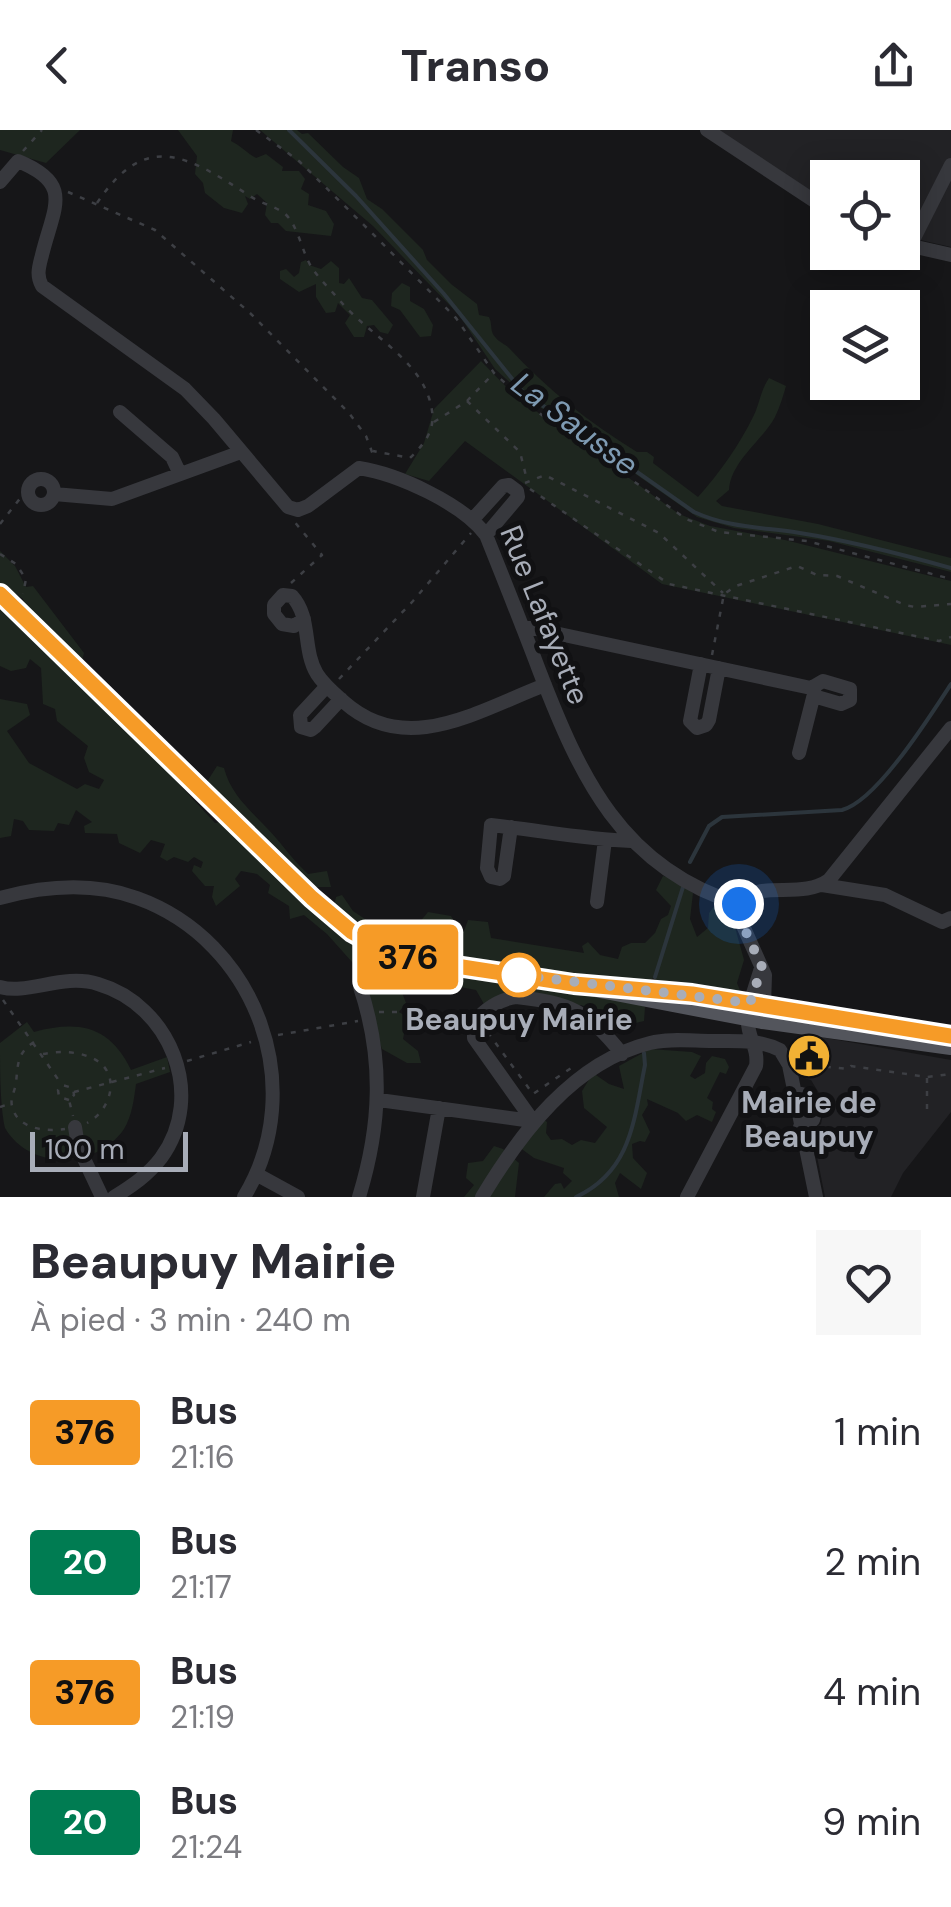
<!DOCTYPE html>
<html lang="fr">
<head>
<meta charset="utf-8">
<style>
  :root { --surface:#fff; --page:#f7f7f7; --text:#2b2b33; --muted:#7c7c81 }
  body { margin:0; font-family:"DM Sans",sans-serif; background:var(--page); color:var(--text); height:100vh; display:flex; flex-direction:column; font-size:38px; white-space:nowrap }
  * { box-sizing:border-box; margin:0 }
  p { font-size:32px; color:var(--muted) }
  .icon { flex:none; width:55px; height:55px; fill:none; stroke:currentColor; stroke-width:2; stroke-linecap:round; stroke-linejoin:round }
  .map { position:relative; height:1067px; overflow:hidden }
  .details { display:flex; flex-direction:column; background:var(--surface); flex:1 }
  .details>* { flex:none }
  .badge { padding:0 20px; border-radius:8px; font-size:35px; line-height:65px }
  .tools { position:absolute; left:810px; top:30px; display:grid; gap:20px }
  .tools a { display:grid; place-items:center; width:110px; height:110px; border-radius:0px; background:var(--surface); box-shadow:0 5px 25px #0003; font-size:50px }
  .scale { position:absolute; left:30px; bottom:25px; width:158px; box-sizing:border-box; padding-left:10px; border:5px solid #a8adb8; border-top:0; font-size:28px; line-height:35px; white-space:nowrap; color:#a8adb8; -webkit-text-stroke:8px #111113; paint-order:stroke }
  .you { position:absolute; width:50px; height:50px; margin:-25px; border:8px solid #fff; border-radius:50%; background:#1a73e8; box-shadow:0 0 0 15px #1a73e833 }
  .map>.badge { position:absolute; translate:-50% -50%; box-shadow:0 0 0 5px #fff }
  .round { display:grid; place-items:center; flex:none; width:105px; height:105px; border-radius:0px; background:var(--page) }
  .head { display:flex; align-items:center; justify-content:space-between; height:170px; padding:0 30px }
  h1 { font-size:48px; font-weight:800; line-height:75px }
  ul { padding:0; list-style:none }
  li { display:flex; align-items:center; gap:30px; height:130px; padding:0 30px }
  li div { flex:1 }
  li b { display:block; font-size:38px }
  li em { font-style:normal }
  li .badge { min-width:110px; font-weight:700; text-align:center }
  header { display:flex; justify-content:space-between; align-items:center; height:130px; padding:0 30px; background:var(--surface); font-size:45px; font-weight:800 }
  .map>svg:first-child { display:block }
</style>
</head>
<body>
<header><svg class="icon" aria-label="back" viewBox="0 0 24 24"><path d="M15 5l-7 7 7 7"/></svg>Transo<svg class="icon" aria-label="share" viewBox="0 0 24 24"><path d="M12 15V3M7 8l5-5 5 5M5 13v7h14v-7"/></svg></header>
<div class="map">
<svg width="951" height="1067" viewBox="0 0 951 1067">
  <rect width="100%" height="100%" fill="#161618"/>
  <path fill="#222225" d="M713,0H951V117L903,106L902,48H828L827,73Z
    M815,906L951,930V982L903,1043L891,1067H825L812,1001L821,994L825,973L811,950L797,946L800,917Z"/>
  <path fill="#1e261f" d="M0,0H80L46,33L0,20Z
    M178,0H233L231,11C241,16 247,23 256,28L266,24L283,37L282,41H299L305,49L301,59L309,64L308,75L326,81L334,94L331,106L286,101L278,93H271L265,85L267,73L257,64L250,69L245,66L248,74L242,83L224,78L205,63L203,53L195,44L197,26Z
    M260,0H297L302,4L308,3L343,37L359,48L367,69L382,79L423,120L427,130L451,154L477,174L479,185L489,187C493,195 489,201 496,208C499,212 505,214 509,218C547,259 588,292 637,322H647L654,327L653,333L698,367C719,344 740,314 754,285C760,272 760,262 769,248L786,256C783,266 780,277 775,287C762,311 731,331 729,360L716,371L722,376L818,394L951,428V442L829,411L734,398L697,387L527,268L495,239L459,185L373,96Z
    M306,130L309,135L321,139L331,131L339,138V153L344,154L349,148L362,168L372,170L393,195L388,204L380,202L374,195L367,196L364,207H354L345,193L350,185L338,173L335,182L326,183L316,167V154L299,162L280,149V141L286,139L294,147L299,143L301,132Z
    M402,153L410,157V171L424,179L433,195L431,206L420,207L400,180L391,176L392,163Z
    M481,231L515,266L679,384L710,396L785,410L951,451V515L662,454L465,311L429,351L405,344L424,313L434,279Z
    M0,421L15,436L26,457L33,456L84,523L82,531L154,627L215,693L221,692L203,658L217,636L224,638C232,669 257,685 276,708C287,721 296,733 308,744L327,741L331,757H305L334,777L336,767L342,765L353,781L377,797L406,790L419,793L428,782L451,786L460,802L464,801L468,790L488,792L491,808L584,823L582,816L588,812L600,825L618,829L622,817L631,813H645L655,803L661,789L668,785L671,776L656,760L663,746L675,749L693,763L690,789L697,807L708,798L709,783L716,774H726L730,779L744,830L737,853L741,863L666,856L653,848L645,855L611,846L593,850C616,879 620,863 645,877L644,891L627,895L581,875H550L540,867L484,874L476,860L460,857L453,862L449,856L442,861L435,841L415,836L400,857L406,873L399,882L407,887L403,909L418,921L421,933H407L382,919L367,874L368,850L327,804L304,785L290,789L289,776L268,763L270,755L257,744L241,741L235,749L240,756L216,776L212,767L214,756H205L192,741L194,735L201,738L203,732L194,727L188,732L174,727L167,731L160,727L165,714L151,710L140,723L119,713L117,704L85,703L84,696L92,692L76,680L69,695L58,693L54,701L29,700L23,691L14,689L11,706L0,708V569L27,574L30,585L7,601L29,633L77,659L85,654L99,659L104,650L89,642L84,628L88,616L57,591L55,579L43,574L41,538L30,529L26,538L11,541L0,536V472L26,477L23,469L0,453Z
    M27,892L34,902C79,890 110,896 131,940L167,927L170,942L136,954C134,969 132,986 124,999C97,1039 30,1041 5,998C0,976 0,937 0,913Z
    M650,919L692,922L701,926L690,946L695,949L705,943L706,933L712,926L725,929L729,937L726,944L720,942L707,968L713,972L712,979L716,982L712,992L697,985L686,991L678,983L647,969L648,975L642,985L650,1002L645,1012L640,1011L632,1014L633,1028L647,1043L641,1059L620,1043L615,1053L619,1067H544L555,1054L561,1053L564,1059L572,1051L563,1043L564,1038L534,1028L519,1017L540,987L547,992L546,1003L551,1010L562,1009L572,1015L581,1010L595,1013L607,997L584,978L582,961L593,943L609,954L624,959L619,936Z
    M494,1016L503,1019L519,1033L515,1067H464L474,1055L466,1048L468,1033L483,1031Z"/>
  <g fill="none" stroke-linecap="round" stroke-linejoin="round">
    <path stroke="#2c353c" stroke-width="4" d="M289,0L356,66L444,164L522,261L694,382C729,398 762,397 800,403C851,411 901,424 951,438
      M690,732L709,696L722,687L842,680C877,671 930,586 951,554
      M655,847L683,757
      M576,1067C632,1041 634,989 645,935L644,923"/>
    <path stroke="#3d3f44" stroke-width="2.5" stroke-dasharray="5 8" stroke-linecap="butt" d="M256,0L299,31L378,109L456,188L494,243L535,280L686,389L719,402L807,411L951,449
      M23,21L42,0
      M68,62L155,100L250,183L349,283L366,306L375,330
      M97,73C146,0 186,25 250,66C260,73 274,76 284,83C298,94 302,123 312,138C320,150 332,161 342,173C369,204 416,228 429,268C438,296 429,309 410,328L373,321
      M467,271L520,322L527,350
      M434,292L467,271L493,244
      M525,353L545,345L659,403L723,463
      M530,359L669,454L939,511L951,507
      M0,394L22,366
      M0,424L16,434L26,449L23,464
      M291,453L322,425L293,390
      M712,525L724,464L736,456L797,436L817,445L837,446L905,475L915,477L951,474
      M339,549L413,471L471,403
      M3,870L62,955
      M379,882H427C438,897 442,903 461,902
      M278,905L358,891
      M487,905L489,904L533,964L574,936
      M34,912C17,923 18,934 16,953C15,961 10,968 12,976C17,999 45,1002 65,999
      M43,924C58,921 77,921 92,928C123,942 111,981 87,993
      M187,931L251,912
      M800,934L848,939L851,936L927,947L951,944
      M927,948V979
      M74,962L165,938
      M69,970L59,967L58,960L62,955L73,958L74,965L69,970L73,986
      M0,977L9,974"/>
    <path stroke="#37383d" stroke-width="14" d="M707,0L828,80
      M0,52L18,31C74,54 54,76 42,125C39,137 36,145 42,156L185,259L214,289L288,377L298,380L308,376L359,338C398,344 463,374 486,405C504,450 522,495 539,540C580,646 621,738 739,774
      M903,114L951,125
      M910,116L951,35
      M120,282L172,327L180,344
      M28 362a13 13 0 1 1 26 0a13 13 0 1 1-26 0Z
      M54,364L112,369L241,322
      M473,389L503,356L509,355L517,361L518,367L486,405
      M304,489L294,496L282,494L274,484V475L283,465L292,466C312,488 302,519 317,544C324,555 335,564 344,572C407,628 479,580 545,555
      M522,496L811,558
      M701,534L690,591L697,598L706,595L709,590L719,538
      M823,551L850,559V570L841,574L817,567L811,558Z
      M327,556L300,585L301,597L311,600L315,597L341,569
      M799,623L814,564
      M511,697L504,746L500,749L491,747L487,738L491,695C538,700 584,709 631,711
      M822,755L885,765L942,792L951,788
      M0,768C44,756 93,752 137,768C257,811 310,958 244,1067
      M597,772L605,710
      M0,857C28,865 63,843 98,854C170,875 207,965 161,1028C148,1045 132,1056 114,1067
      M750,873L761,838
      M764,875L765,845L740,789L741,769C765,751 802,769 829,750L951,598
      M793,962L810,966L817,975L813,990L800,997
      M379,970L532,991
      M533,991L474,908V893C483,880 500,869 516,867C571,873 588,881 622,924
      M75,997L78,1016L102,1067
      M256,1044L298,1067
      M359,1067C381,995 384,929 360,857
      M423,1067L439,978
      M482,1067C520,1004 573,932 650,913C669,908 692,911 712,911C735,911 758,909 780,920L789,935L816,1067
      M687,1067L756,936C759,917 746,906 748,888"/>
    <path stroke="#53555c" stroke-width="18" d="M0,464L312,768L352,802L372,813L430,832L574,854L762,890L951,916
      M650,859L951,906"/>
  </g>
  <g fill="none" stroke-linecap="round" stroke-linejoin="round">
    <g stroke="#fff" stroke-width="22">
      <path id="line" d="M0,464L312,768L352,802L372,813L430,832L574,854L692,864L951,906"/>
    </g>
    <use href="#line" stroke="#f69b27" stroke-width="15"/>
    <path stroke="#a8adb8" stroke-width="10" stroke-dasharray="0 18" d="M519,845L502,843L750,873L762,837L740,789L739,774"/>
  </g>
  <defs>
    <g id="civic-disc" transform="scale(2.25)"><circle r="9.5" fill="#f2b134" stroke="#111113"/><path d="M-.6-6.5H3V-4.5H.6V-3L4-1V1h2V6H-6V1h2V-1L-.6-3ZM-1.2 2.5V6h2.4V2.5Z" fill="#111"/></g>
  </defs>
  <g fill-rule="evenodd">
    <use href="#civic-disc" x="809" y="926"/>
  </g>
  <circle fill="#fff" stroke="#f69b27" stroke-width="5" cx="519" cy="845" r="20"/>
  <g text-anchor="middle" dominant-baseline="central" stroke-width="10" stroke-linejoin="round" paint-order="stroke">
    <g font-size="30" fill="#a8adb8" stroke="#111113">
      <text transform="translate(545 485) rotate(68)">Rue Lafayette</text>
    </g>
    <g font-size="30" font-weight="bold" fill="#a8adb8" stroke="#111113">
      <text x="519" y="889">Beaupuy Mairie</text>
    </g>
    <g font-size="30" font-weight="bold" fill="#a8adb8" stroke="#111113">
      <text x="809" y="972">Mairie de<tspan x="809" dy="34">Beaupuy</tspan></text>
    </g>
    <g font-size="32" font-style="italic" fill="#7f9bb3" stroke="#111113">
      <text transform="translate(575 294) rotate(37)">La Sausse</text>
    </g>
  </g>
</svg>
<div class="tools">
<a><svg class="icon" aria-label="locate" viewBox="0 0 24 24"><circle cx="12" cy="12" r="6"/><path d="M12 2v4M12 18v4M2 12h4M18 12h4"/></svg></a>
<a><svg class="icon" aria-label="layers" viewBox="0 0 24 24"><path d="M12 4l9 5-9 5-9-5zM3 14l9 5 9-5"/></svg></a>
</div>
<div class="scale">100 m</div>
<div class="you" style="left:739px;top:774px"></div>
<b class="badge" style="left:408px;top:827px;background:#f69b27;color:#111">376</b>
</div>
<section class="details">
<div class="head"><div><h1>Beaupuy Mairie</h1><p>À pied · 3 min · 240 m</p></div><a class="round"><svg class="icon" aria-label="heart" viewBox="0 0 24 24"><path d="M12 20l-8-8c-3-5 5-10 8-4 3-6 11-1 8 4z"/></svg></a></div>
<ul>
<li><span class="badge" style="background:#f69b27;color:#111">376</span><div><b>Bus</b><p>21:16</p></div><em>1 min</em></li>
<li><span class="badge" style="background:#007c52;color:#fff">20</span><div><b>Bus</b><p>21:17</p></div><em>2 min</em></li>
<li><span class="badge" style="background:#f69b27;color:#111">376</span><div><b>Bus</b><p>21:19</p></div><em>4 min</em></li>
<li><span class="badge" style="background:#007c52;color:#fff">20</span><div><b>Bus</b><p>21:24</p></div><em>9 min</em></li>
</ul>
</section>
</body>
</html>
